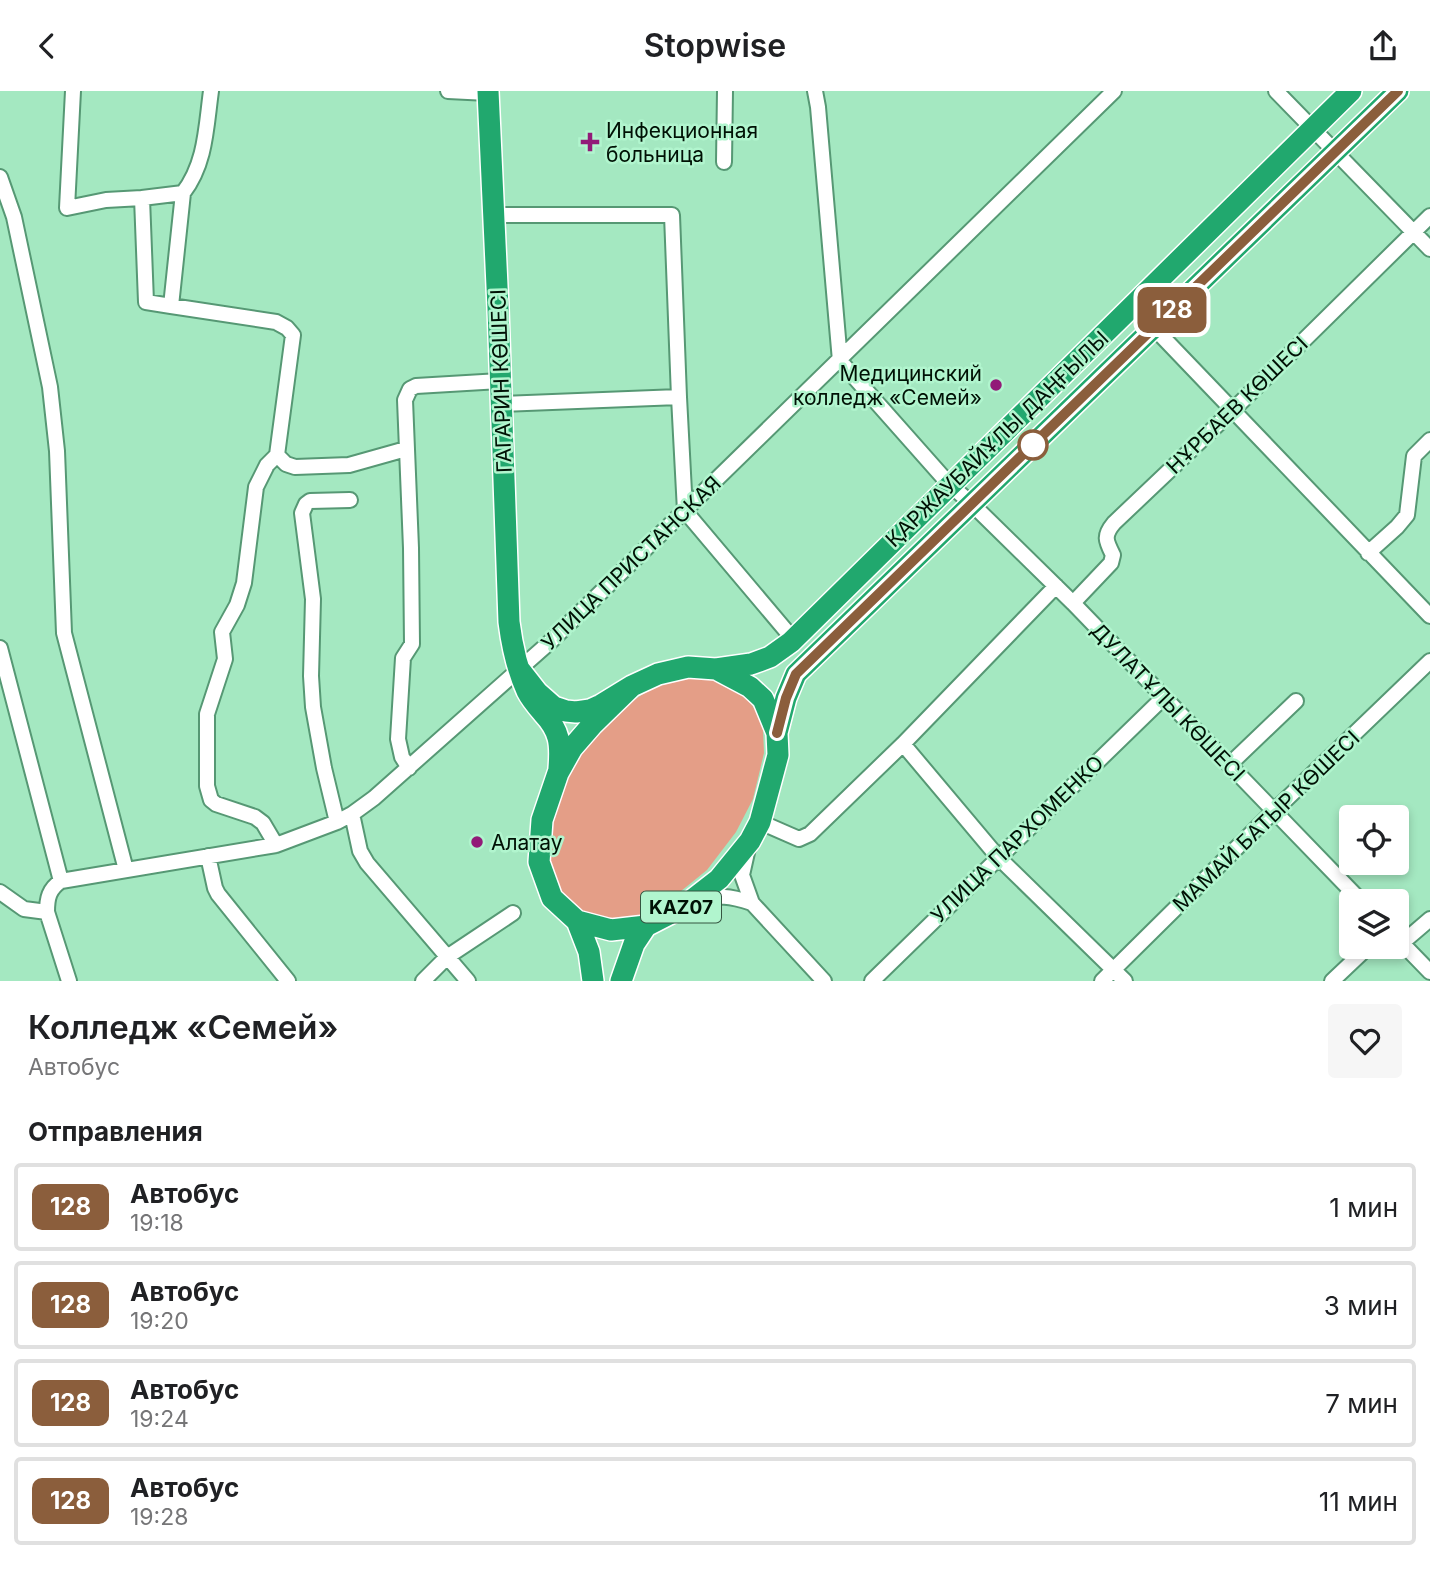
<!DOCTYPE html>
<html lang="ru">
<head>
<meta charset="utf-8">
<style>
  :root { --surface:#fff; --page:#f6f6f6; --text:#202124; --muted:#757577; --line:#e0e0e0 }
  body { margin:0; font-family:Inter,sans-serif; background:var(--page); color:var(--text); height:100vh; display:flex; flex-direction:column; font-size:26px; white-space:nowrap }
  * { box-sizing:border-box; margin:0 }
  p { font-size:23px; color:var(--muted) }
  .icon { flex:none; width:38px; height:38px; fill:none; stroke:currentColor; stroke-width:2; stroke-linecap:round; stroke-linejoin:round }
  .map { position:relative; height:890px; overflow:hidden }
  .details { display:flex; flex-direction:column; background:var(--surface); flex:1 }
  .details>* { flex:none }
  .badge { padding:0 14px; border-radius:10px; font-size:24px; line-height:46px }
  .fabs { position:absolute; left:1339px; top:714px; display:grid; gap:14px }
  .fabs a { display:grid; place-items:center; width:70px; height:70px; border-radius:7px; background:var(--surface); box-shadow:0 4px 10px #0003; font-size:35px }
  .map>.badge { position:absolute; translate:-50% -50%; box-shadow:0 0 0 4px #fff }
  h2 { padding:0 28px; font-size:26px; line-height:63px }
  .round { display:grid; place-items:center; flex:none; width:74px; height:74px; border-radius:7px; background:var(--page) }
  .summary { display:flex; align-items:center; justify-content:space-between; height:119px; padding:0 28px }
  h1 { font-size:33px; font-weight:600; line-height:52px }
  ul { padding:0; list-style:none }
  li { display:flex; align-items:center; gap:21px; height:88px; margin:0 14px 10px; padding:0 14px; border:4px solid var(--line); border-radius:7px }
  li div { flex:1 }
  li b { display:block; font-size:26px }
  li em { font-style:normal }
  li .badge { min-width:77px; font-weight:700; text-align:center }
  header { display:flex; justify-content:space-between; align-items:center; height:91px; padding:0 28px; background:var(--surface); font-size:32px; font-weight:600 }
  .map>svg:first-child { display:block }
</style>
</head>
<body>
<header><svg class="icon" aria-label="back" viewBox="0 0 24 24"><path d="M15 5l-7 7 7 7"/></svg>Stopwise<svg class="icon" aria-label="share" viewBox="0 0 24 24"><path d="M12 15V3M7 8l5-5 5 5M5 13v7h14v-7"/></svg></header>
<div class="map">
<svg width="1430" height="890" viewBox="0 0 1430 890">
  <rect width="100%" height="100%" fill="#a4e8c1"/>
  <path fill="#e49e87" d="M700,584L721,588L744,603L756,620L763,638L764,662L753,708L736,741L707,779L670,809L640,824L608,829L583,821L560,801L547,772L549,735L561,700L587,654L626,614L654,596L676,587Z"/>
  <g fill="none" stroke-linecap="round" stroke-linejoin="round">
    <g stroke="#569874" stroke-width="18">
      <path id="minor" d="M73,0L67,117L106,109L142,107L146,211L171,215
        M448,0L488,2
        M815,0L818,16L840,270L949,393L972,413L1073,512L1361,810
        M1276,0L1430,158
        M724,71L725,0
        M0,86L14,126L50,296L57,360L64,542L126,779
        M183,102L171,215L276,231L287,237L293,244L277,364L267,374L256,396L244,492L237,514L222,541L225,568L207,623V695L211,709L216,713L255,726L263,732L276,754
        M142,107L183,102C206,72 206,36 211,0
        M494,124H672L679,306L685,420L793,548
        M1154,237L1430,525
        M502,313L679,306
        M277,364L286,373L295,376L349,374L406,358
        M1368,462L1397,436L1407,424L1414,365L1430,349
        M1073,512L1111,472L1113,464C1106,450 1103,445 1114,432L1233,319L1430,125
        M0,557L61,790
        M903,653L998,766L1125,890
        M1229,674L1296,610
        M409,677L402,666L398,648L403,567L412,553L411,457L405,309L410,298L416,295L500,290
        M352,723L360,760L367,772L468,890
        M337,731L324,677L313,616L311,585L313,508L302,422L306,413L310,410L350,409
        M760,731L799,748L810,743L903,653L1056,495
        M748,757L742,784L752,812L824,890
        M208,765L215,797L218,803L288,890
        M0,801L24,818L47,821
        M696,811C719,803 730,805 752,812
        M1396,846L1430,881
        M1402,852L1430,828
        M69,890L47,821C47,807 49,798 61,790L276,754L337,731L352,723L374,707L550,551L1114,0
        M423,890L447,866L513,822
        M872,890L1163,607
        M1102,890L1273,721L1430,570
        M1332,890L1368,856"/>
    </g>
    <g stroke="#fff" stroke-width="24">
      <path id="highway" d="M488,0L498,217L509,531C512,555 517,578 527,600C531,608 537,615 543,622C560,640 561,653 559,677
        M519,578L537,601L554,616L566,620L576,621L590,619L601,614L632,595L658,583L688,576L716,578L750,596L763,608L777,642L778,664L760,731L750,750L719,788L683,816L646,835L611,839L577,830L552,807L539,771L542,729L558,682L572,657L592,634L632,595
        M716,578L751,573L770,566L791,551L1351,0
        M777,642L786,607L796,583L1398,0
        M577,830L589,861L593,890
        M621,890L634,853L646,835"/>
    </g>
    <use href="#minor" stroke="#fff" stroke-width="14"/>
    <use href="#highway" stroke="#21a86e" stroke-width="21"/>
  </g>
  <g fill="none" stroke-linecap="round" stroke-linejoin="round">
    <g stroke="#fff" stroke-width="16">
      <path id="line" d="M777,642L786,607L796,583L1398,0"/>
    </g>
    <use href="#line" stroke="#8b5e3c" stroke-width="10"/>
  </g>
  <g fill="#921b78" stroke="#b1f5ce" stroke-width="2.5">
    <path d="M586.5 40.5h7v7h7v7h-7v7h-7v-7h-7v-7h7z"/>
    <circle cx="996" cy="294" r="7"/>
    <circle cx="477" cy="751" r="7"/>
  </g>
  <circle fill="#fff" stroke="#8b5e3c" stroke-width="3.5" cx="1033" cy="354" r="14"/>
  <g text-anchor="middle" dominant-baseline="central" stroke-width="5" stroke-linejoin="round" paint-order="stroke">
    <rect fill="#b1f5ce" stroke="#355541" stroke-width="2" x="641" y="800.5" width="80" height="31" rx="5"/>
    <g font-size="19" font-weight="bold" fill="#001105">
      <text x="681" y="816">KAZ07</text>
    </g>
    <g font-size="21" fill="#001105" stroke="#b1f5ce" text-anchor="start">
      <text x="606" y="39">Инфекционная<tspan x="606" dy="24">больница</tspan></text>
      <text x="982" y="282" text-anchor="end">Медицинский<tspan x="982" dy="24">колледж «Семей»</tspan></text>
      <text x="491" y="751">Алатау</text>
    </g>
    <g font-size="21" fill="#001105" stroke="#b1f5ce">
      <text transform="translate(501 290) rotate(-92)">ГАГАРИН КӨШЕСІ</text>
      <text transform="translate(1237 314) rotate(-44)">НҰРБАЕВ КӨШЕСІ</text>
      <text transform="translate(997 348) rotate(-44)">ҚАРЖАУБАЙҰЛЫ ДАҢҒЫЛЫ</text>
      <text transform="translate(631 472) rotate(-44)">УЛИЦА ПРИСТАНСКАЯ</text>
      <text transform="translate(1168 611) rotate(46)">ДУЛАТҰЛЫ КӨШЕСІ</text>
      <text transform="translate(1266 730) rotate(-44)">МАМАЙ БАТЫР КӨШЕСІ</text>
      <text transform="translate(1017 748) rotate(-44)">УЛИЦА ПАРХОМЕНКО</text>
    </g>
  </g>
</svg>
<div class="fabs">
<a><svg class="icon" aria-label="locate" viewBox="0 0 24 24"><circle cx="12" cy="12" r="6"/><path d="M12 2v4M12 18v4M2 12h4M18 12h4"/></svg></a>
<a><svg class="icon" aria-label="layers" viewBox="0 0 24 24"><path d="M12 4l9 5-9 5-9-5zM3 14l9 5 9-5"/></svg></a>
</div>
<b class="badge" style="left:1172px;top:219px;background:#8b5e3c;color:#fff">128</b>
</div>
<section class="details">
<div class="summary"><div><h1>Колледж «Семей»</h1><p>Автобус</p></div><a class="round"><svg class="icon" aria-label="heart" viewBox="0 0 24 24"><path d="M12 20l-8-8c-3-5 5-10 8-4 3-6 11-1 8 4z"/></svg></a></div>
<h2>Отправления</h2>
<ul>
<li><span class="badge" style="background:#8b5e3c;color:#fff">128</span><div><b>Автобус</b><p>19:18</p></div><em>1 мин</em></li>
<li><span class="badge" style="background:#8b5e3c;color:#fff">128</span><div><b>Автобус</b><p>19:20</p></div><em>3 мин</em></li>
<li><span class="badge" style="background:#8b5e3c;color:#fff">128</span><div><b>Автобус</b><p>19:24</p></div><em>7 мин</em></li>
<li><span class="badge" style="background:#8b5e3c;color:#fff">128</span><div><b>Автобус</b><p>19:28</p></div><em>11 мин</em></li>
</ul>
</section>
</body>
</html>
